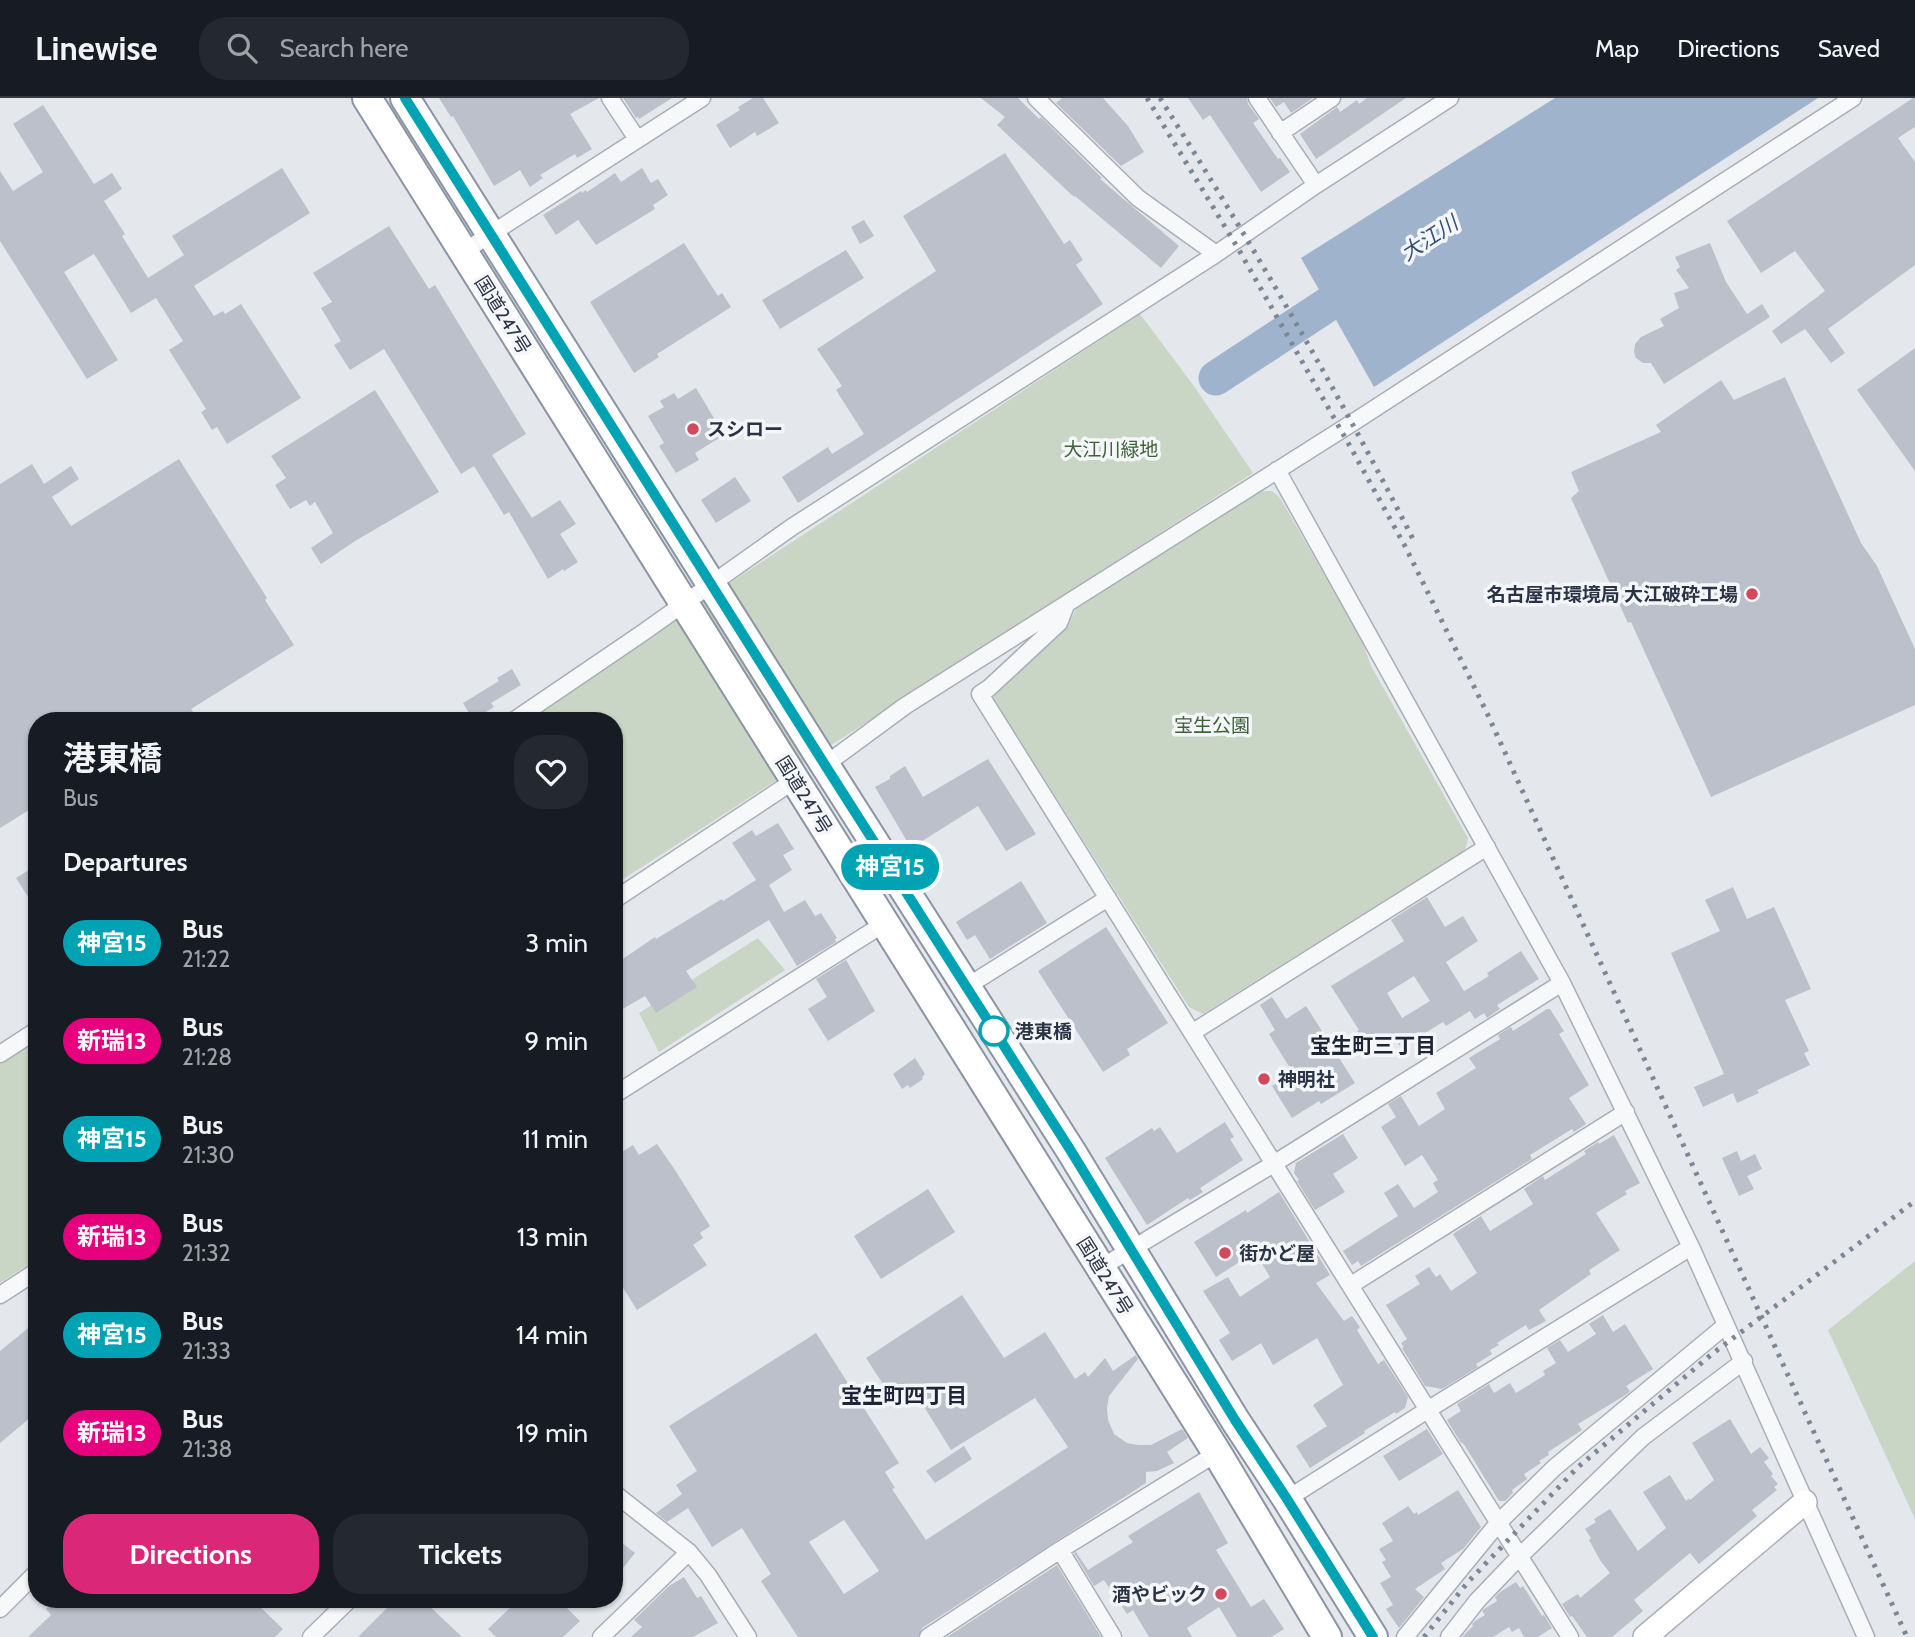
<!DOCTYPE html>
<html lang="en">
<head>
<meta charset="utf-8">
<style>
  :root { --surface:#171b24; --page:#242831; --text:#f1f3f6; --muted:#9ea1a6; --line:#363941; --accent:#db2777 }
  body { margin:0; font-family:Cabin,"Noto Sans JP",sans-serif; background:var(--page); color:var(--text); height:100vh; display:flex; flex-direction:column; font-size:26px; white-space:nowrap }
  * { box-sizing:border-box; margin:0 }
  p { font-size:23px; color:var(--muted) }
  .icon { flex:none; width:38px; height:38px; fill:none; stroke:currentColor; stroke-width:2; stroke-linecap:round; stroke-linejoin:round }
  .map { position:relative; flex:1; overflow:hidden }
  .sheet { position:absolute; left:28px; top:614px; width:595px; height:896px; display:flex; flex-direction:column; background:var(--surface); border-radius:28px; box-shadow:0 2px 5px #0004 }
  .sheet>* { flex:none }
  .badge { padding:0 14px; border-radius:23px; font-size:24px; line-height:46px }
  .map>.badge { position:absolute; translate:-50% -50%; box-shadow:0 0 0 4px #fff }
  h2 { padding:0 35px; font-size:26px; line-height:63px }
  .round { display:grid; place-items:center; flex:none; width:74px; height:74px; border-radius:28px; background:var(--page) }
  .head { display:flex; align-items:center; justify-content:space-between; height:119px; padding:0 35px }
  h1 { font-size:33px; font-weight:700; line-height:52px }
  .primary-button { display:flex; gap:14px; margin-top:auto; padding:14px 35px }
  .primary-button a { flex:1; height:80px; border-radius:28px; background:var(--accent); color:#fff; font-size:28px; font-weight:700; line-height:80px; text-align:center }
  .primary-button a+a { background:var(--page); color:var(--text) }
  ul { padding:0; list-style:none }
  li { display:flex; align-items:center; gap:21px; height:98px; padding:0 35px }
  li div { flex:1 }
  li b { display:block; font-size:26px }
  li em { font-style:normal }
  li .badge { min-width:77px; font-weight:700; text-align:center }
  header { display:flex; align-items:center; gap:42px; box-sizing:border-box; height:98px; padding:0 35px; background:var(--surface); border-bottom:2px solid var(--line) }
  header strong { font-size:33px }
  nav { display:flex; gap:38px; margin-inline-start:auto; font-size:24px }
  .search { width:490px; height:63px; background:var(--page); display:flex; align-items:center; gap:18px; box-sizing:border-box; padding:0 24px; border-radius:28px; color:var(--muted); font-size:26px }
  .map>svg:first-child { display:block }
</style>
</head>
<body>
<header>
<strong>Linewise</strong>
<div class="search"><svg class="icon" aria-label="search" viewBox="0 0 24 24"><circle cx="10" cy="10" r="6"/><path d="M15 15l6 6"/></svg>Search here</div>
<nav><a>Map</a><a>Directions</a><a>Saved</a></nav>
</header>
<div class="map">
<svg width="1915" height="1539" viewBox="0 0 1915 1539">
  <rect width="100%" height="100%" fill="#e4e7ec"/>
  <path fill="#c9d6c5" d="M1140,216L1196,291L1253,375L614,787V623H519Z
    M1260,393H1272L1280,400L1362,542L1371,568L1468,740L1465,752L1203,916L1189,909L990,595L1069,525L1076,511Z
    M758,840L785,872L659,954L639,915Z
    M37,939V1161L0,1185V963Z
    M1915,1163V1421L1828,1232Z"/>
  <path fill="#9fb4cc" d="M1555,0H1818L1374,289L1301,160Z"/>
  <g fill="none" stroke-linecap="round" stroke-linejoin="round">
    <path stroke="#9fb4cc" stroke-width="35" d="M1216,280L1368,180"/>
  </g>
  <path fill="#bbc0ca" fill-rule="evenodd" d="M439,0H599L570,16L592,51L577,60L575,56L540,77L543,80L530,89L520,72L494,88L453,18L451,19Z
    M623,0H672L639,21L638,19L636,20Z
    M753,0H763L779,25L757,38L755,34L730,50L716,27L740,12L738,9Z
    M981,0H1018L1039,21L1041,19L1102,80L1100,81L1179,148L1161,170L1075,98L1074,99L997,27L1005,19Z
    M1062,0H1103L1128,28L1144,54L1121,68L1056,5Z
    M1188,0H1247L1248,6L1259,21L1253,25L1278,61L1280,60L1290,74L1261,94L1210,17L1203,22Z
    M1270,0H1313L1291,15L1284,4L1276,9Z
    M1367,0H1406L1316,61L1300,36L1337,9L1340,14L1357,2L1359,6Z
    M1913,0H1915V29L1898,40L1915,64V167L1828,231L1845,255L1831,265L1805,231L1781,246L1772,233L1825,193L1795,153L1761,175L1727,123Z
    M43,7L94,86L112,75L122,91L104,103L125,136L122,138L148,180L184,157L172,138L282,70L310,115L194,188L214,218L223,213L225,216L241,206L301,300L227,346L217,329L212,332L201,314L206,311L169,252L183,243L156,200L131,215L94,156L64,174L118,262L87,281L0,143V73L13,93L43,74L13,26Z
    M1005,55L1064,146L1070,142L1083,162L1076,167L1103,206L798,405L782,379L828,349L832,356L864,336L836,292L842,288L817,251L936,173L903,118Z
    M642,70L651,85L658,81L668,97L653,107L655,111L596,147L578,122L556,137L543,117L581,93L582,95L586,92L587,94L615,75L621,84Z
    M864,122L874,138L860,146L851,129Z
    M389,128L429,191L435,187L526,336L492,357L532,420L560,402L576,426L560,436L578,464L564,473L563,471L548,481L509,414L504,417L474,368L461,376L384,251L350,272L334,247L341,243L321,210L332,204L313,175Z
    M684,145L718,198L722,195L731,209L657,256L659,259L634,275L590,204Z
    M1710,145L1726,184L1747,216L1762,206L1770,219L1664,286L1651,265H1643L1636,260L1634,254L1635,246L1641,239L1664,228L1660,221L1679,210L1674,195L1689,190L1676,172L1680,169L1675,159Z
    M846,152L864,180L780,231L762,202Z
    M1915,250V373L1857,292Z
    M1785,279L1861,445L1877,468L1915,551V607L1711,699L1631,524L1628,525L1571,400L1579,393L1571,374L1661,334L1656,327L1721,282L1734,302Z
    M696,290L724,337L695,355L699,362L676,375L659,348L664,345L648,318L664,309L660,303L674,295L678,301Z
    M375,292L439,394L355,443L321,466L311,450L333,435L315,404L310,408L306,402L290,411L275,387L286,380L271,358Z
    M179,361L267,500L265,502L294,547L191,611L199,623H37V707L0,730V386L32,366L44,386L71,368L79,381L52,399L71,428Z
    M735,379L751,403L716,425L701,402Z
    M512,571L521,587L491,605L494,609L473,622L463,605L499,583L497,580Z
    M988,661L1036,736L1006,753L978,708L911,750L875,689L890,681V678L905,668L923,699Z
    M778,725L794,751L783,757L792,772L769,787L784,814L805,802L815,818L821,815L837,840L835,841L836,844L797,868L769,822L686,873L697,889L656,915L645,898L614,916V867L655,839L656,841L722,801L723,803L756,782L732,745L752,732L756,738Z
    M37,767V813L16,780Z
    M1021,783L1047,825L990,861L975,837L967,842L956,824Z
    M1733,789L1747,821L1774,809L1811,891L1785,902L1809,953L1804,955L1810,967L1757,992L1759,995L1737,1005L1733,995L1703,1009L1694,989L1724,976L1671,855L1720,833L1705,802Z
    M1427,799L1445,829L1463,818L1478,843L1446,864L1464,893L1489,878L1487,875L1521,853L1539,881L1497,907L1500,911L1487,920L1484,915L1475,921L1470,913L1446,928L1443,924L1401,950L1394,938L1370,953L1357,933L1359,932L1331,888L1404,843L1391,822ZM1414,878L1430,903L1402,920L1387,895Z
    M1106,829L1168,925L1127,951L1130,957L1103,974L1038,873Z
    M846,862L875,913L828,943L808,911L827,899L816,881Z
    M1272,899L1286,921L1306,908L1355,985L1321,1006L1319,1003L1292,1020L1272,988L1293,975L1269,936L1275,932L1260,907Z
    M1547,911H1550L1564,933L1559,936L1589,987L1569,1000L1586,1026L1574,1034L1572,1031L1530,1057L1532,1061L1361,1168L1358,1163L1352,1167L1343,1153L1398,1118L1384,1095L1398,1086L1414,1110L1438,1094L1433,1085L1438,1082L1422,1057L1405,1068L1381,1029L1396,1019L1388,1006L1401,998L1419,1028L1445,1011L1436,995L1476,970L1469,960L1500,941L1498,937L1511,929L1513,933Z
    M915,960L925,976L922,979L923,981L910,990L908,987L902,991L893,976Z
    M1225,1024L1234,1039L1230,1041L1243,1062L1200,1090L1203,1094L1190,1102L1188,1100L1147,1127L1105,1060L1152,1030L1154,1033L1160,1029L1177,1055Z
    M1343,1036L1358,1060L1333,1076L1345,1094L1315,1112L1297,1083L1299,1082L1294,1075L1296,1065Z
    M1614,1037L1640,1085L1625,1093L1627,1096L1596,1115L1620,1152L1589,1172L1591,1176L1539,1212L1546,1223L1529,1232L1526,1227L1497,1245L1499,1247L1490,1252L1492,1256L1476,1266L1478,1269L1442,1291L1425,1288L1402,1250L1404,1249L1401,1245L1407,1241L1386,1207L1420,1186L1415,1178L1429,1169L1436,1179L1440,1176L1451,1193L1477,1175L1453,1136L1481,1118L1490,1133L1533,1106L1524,1091L1543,1078L1545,1082L1586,1056L1584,1053L1598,1044L1599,1046Z
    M657,1046L675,1072L710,1128L700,1135L703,1140L693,1147L707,1167L637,1212L620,1185L614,1188V1059L633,1047L639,1057Z
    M1737,1053L1741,1063L1755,1056L1762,1071L1747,1078L1754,1091L1739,1098L1722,1060Z
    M928,1091L955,1134L881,1181L854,1138Z
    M1279,1094L1330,1177L1316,1185L1344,1223L1352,1218L1360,1229L1357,1232L1378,1266L1384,1262L1408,1299L1405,1310L1396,1316L1395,1314L1364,1333L1365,1335L1310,1370L1296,1348L1327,1328L1313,1307L1343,1287L1317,1240L1273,1267L1261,1245L1232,1263L1219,1242L1230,1235L1203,1193L1228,1179L1240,1199L1270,1179L1255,1154L1216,1179L1194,1144L1246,1112L1247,1115Z
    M962,1197L1004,1260L1045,1234L1075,1281L1085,1274L1088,1279L1105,1260L1113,1273L1136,1257L1138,1261L1109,1298L1107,1310L1108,1322L1114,1336L1127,1345L1138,1347H1151L1182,1331L1188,1340L1167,1354L1174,1365L1157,1373L1146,1374V1385L922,1530L918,1539H798L761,1483L771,1476L742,1430L712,1449L688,1410L667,1424L656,1415L682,1396L676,1387L697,1373L669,1328L816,1235L899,1365L885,1374L895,1390L892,1391L926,1442L1068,1349L1035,1300L951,1352L913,1291L894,1303L866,1260ZM844,1422L879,1473L844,1496L809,1444Z
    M1603,1217L1613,1234L1625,1226L1653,1271L1626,1288L1630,1293L1627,1296L1578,1326L1582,1332L1548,1354L1549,1357L1539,1363L1541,1365L1524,1376L1527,1381L1512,1392L1513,1395L1505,1403H1499L1465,1348L1462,1344L1461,1345L1447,1322L1461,1313L1457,1306L1489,1286L1494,1295L1510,1285L1516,1295L1545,1277L1543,1273L1556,1265L1547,1250L1560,1242L1568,1254L1596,1236L1589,1226Z
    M37,1223V1314L0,1345V1253Z
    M1730,1321L1751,1356L1760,1349L1769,1360L1764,1364L1773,1376L1771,1378L1778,1386L1774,1389L1777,1392L1752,1412L1757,1418L1699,1466L1690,1455L1634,1502L1643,1513L1612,1539H1587L1572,1518L1570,1519L1562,1506L1578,1496L1580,1500L1610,1475L1600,1462L1589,1442L1591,1440L1585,1431L1596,1424L1594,1421L1610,1411L1638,1453L1666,1430L1643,1394L1670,1377L1686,1403L1689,1400L1690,1402L1714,1382L1692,1345Z
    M1427,1331L1443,1356L1399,1383L1383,1358Z
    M964,1348L972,1361L935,1385L926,1373Z
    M1458,1392L1481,1429L1463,1451L1441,1465L1445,1471L1415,1491L1424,1499L1399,1530L1386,1511L1393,1507L1380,1485L1391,1479L1382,1464L1386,1462L1379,1451L1393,1443L1382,1425L1408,1408L1414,1416L1417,1414L1418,1417Z
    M1199,1394L1228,1445L1216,1452L1251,1509L1264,1501L1284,1531L1271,1539H1237L1219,1509L1187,1530L1192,1539H1149L1133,1512L1127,1516L1104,1482L1094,1488L1074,1455L1076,1454L1088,1472L1133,1444L1128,1438Z
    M614,1439L635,1455L614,1481Z
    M1057,1467L1101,1539H947Z
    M684,1479L697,1500L701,1498L718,1525L693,1539H631L642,1529L634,1522L669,1488Z
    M1516,1484L1520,1490L1523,1488L1542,1518L1544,1517L1552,1530L1538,1539H1524L1519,1530L1512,1534L1509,1529L1493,1539H1462L1473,1528L1472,1526L1475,1523L1485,1517L1482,1513L1484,1511L1497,1503L1495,1499L1500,1494Z
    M56,1502H253L283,1531L275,1539H28L51,1517L46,1511Z
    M395,1502H423L462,1539H358Z
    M518,1502H559L580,1523L563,1539H496L488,1531Z"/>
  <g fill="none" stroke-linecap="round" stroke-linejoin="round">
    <g stroke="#a9aeb7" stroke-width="19">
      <path id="street" d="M610,0L637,41
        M1036,0L1138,100L1216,156
        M1257,0L1316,87
        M1280,35L1332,0
        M463,154L702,0
        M1277,372L1562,885L1691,1149L1866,1539
        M1066,507L1059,525L989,590L980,596L1570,1539
        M513,623L641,536L792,429L1216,156L1316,87L1450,0
        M825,667L905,608L1360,320L1853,0
        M614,802L795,682
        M966,889L1108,800
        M1193,934L1487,749
        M0,956L37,932
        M614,997L885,825
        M1100,1170L1275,1065L1562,885
        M1351,1187L1626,1014
        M0,1197L37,1173
        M614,1395L689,1454L708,1477L748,1539
        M1287,1401L1429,1311L1691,1149
        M1060,1452L1113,1539
        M0,1511L37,1474
        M311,1539L349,1502
        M601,1539L689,1454
        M928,1539L1060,1452L1217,1355
        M1405,1539L1499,1424L1554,1370L1726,1227
        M1449,1539L1477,1503L1520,1458L1643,1339L1744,1263"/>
    </g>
    <g stroke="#a9aeb7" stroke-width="26">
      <path id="secondary" d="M1645,1539L1805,1404"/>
    </g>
    <g stroke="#8b94a3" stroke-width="32">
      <path id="highway" d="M367,0L1217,1355L1327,1539
        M405,0L825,667L1071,1053L1235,1322L1287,1401L1373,1539"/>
    </g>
    <use href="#street" stroke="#f7f8fa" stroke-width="16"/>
    <use href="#secondary" stroke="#fff" stroke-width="23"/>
    <use href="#highway" stroke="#fff" stroke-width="28"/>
    <path stroke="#7d8696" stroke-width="5" stroke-dasharray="3.5 7" stroke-linecap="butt" d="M1147,0L1239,152L1351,350L1406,450L1487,615L1907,1539
      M1160,0C1251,144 1338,293 1415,445
      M1424,1539L1468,1484L1578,1369L1712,1256L1915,1103"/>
  </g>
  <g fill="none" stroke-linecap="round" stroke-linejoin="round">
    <g stroke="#fff" stroke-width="16">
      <path id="line" d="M405,0L825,667L1071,1053L1235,1322L1287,1401L1373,1539"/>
    </g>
    <use href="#line" stroke="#00a3b4" stroke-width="10"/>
  </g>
  <g fill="#d1495b" stroke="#f4f6f9" stroke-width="2.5">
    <circle cx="693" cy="331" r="7"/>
    <circle cx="1752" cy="496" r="7"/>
    <circle cx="1264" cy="981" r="7"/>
    <circle cx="1225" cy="1155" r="7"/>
    <circle cx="1221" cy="1496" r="7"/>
  </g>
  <circle fill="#fff" stroke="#00a3b4" stroke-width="3.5" cx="994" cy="933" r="14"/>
  <g text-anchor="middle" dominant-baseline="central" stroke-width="7" stroke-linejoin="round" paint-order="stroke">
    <g font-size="19" fill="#2b3445" stroke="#f4f6f9">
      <text transform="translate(503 217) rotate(58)">国道247号</text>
      <text transform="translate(804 697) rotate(58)">国道247号</text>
      <text transform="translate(1105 1178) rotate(58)">国道247号</text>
    </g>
    <g font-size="19" font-weight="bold" fill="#2b3445" stroke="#f4f6f9" text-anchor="start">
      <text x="707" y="331">スシロー</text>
      <text x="1738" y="496" text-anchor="end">名古屋市環境局 大江破砕工場</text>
      <text x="1278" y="981">神明社</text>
      <text x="1239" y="1155">街かど屋</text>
      <text x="1207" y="1496" text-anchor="end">酒やビック</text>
    </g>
    <g font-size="19" fill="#3f6138" stroke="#f4f6f9">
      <text x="1111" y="351">大江川緑地</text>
      <text x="1212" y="627">宝生公園</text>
    </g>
    <g font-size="19" font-weight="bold" fill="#2b3445" stroke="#f4f6f9" text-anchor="start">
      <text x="1015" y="933">港東橋</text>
    </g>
    <g font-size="21" font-style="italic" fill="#34527a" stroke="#f4f6f9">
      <text transform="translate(1429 140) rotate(-33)">大江川</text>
    </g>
    <g font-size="21" font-weight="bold" fill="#1d2536" stroke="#f4f6f9">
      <text x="1373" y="947">宝生町三丁目</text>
      <text x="904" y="1297">宝生町四丁目</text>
    </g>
  </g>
</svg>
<b class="badge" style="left:890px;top:769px;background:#00a3b4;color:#fff">神宮15</b>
<section class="sheet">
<div class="head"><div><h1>港東橋</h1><p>Bus</p></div><a class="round"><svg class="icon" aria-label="heart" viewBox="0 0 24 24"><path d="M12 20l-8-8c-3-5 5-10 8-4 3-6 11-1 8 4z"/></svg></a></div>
<h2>Departures</h2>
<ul>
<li><span class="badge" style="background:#00a3b4;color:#fff">神宮15</span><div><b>Bus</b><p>21:22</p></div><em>3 min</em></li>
<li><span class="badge" style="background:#e6007e;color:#fff">新瑞13</span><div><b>Bus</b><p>21:28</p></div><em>9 min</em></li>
<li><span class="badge" style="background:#00a3b4;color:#fff">神宮15</span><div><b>Bus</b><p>21:30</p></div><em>11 min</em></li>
<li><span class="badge" style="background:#e6007e;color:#fff">新瑞13</span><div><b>Bus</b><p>21:32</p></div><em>13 min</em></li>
<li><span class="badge" style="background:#00a3b4;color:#fff">神宮15</span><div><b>Bus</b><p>21:33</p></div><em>14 min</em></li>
<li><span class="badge" style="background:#e6007e;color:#fff">新瑞13</span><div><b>Bus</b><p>21:38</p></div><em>19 min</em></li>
</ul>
<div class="primary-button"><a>Directions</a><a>Tickets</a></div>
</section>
</div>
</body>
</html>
